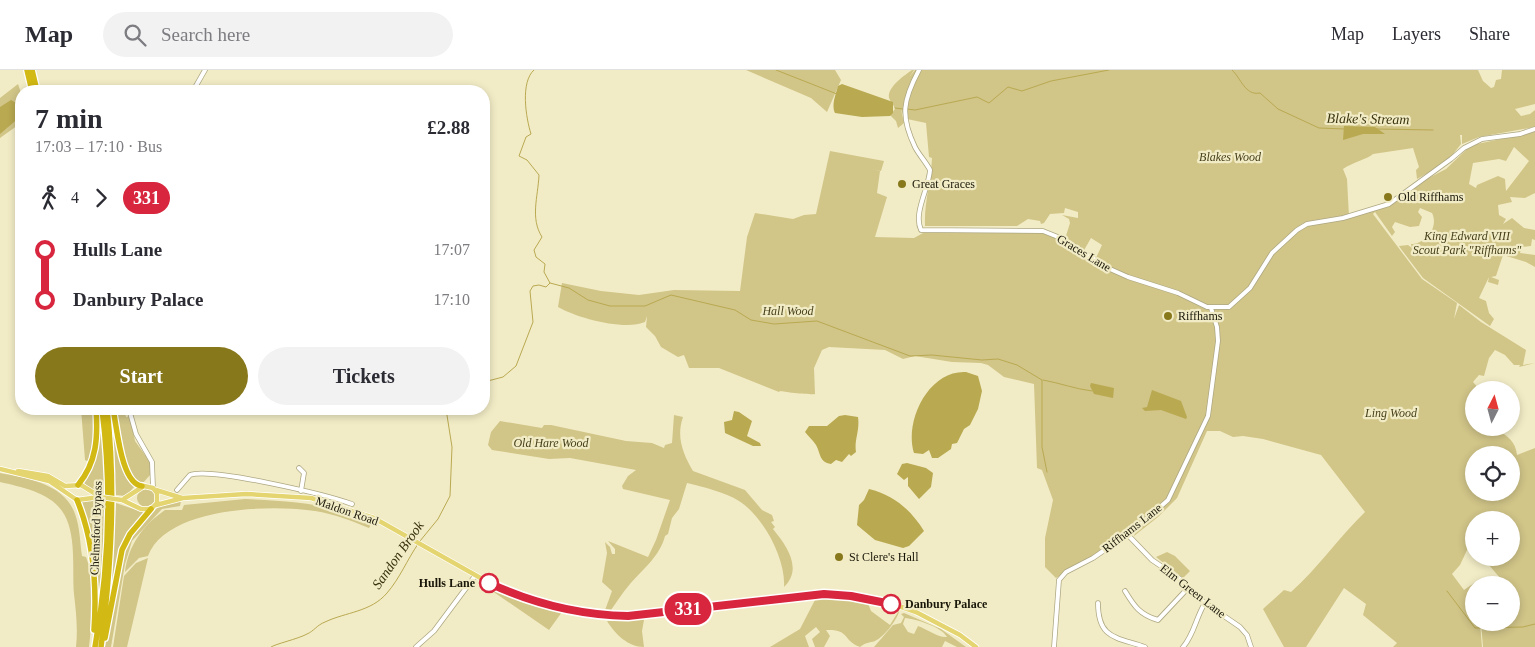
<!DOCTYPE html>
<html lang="en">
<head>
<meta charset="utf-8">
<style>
  :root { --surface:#fff; --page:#f2f2f3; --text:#2b2b33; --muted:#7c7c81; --line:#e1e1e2; --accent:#88781c }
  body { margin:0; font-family:"Times New Roman",serif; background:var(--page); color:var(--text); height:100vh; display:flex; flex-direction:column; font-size:19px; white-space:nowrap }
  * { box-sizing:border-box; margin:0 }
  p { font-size:16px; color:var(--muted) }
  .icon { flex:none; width:28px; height:28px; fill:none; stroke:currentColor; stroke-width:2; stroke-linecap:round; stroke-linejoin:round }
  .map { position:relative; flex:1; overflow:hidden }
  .drawer { position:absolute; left:15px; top:15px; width:475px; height:330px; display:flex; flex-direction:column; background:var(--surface); border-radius:20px; box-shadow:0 2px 8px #0003 }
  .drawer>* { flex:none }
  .badge { padding:0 10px; border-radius:16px; font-size:18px; line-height:32px }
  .needle { width:32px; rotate:6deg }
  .fabs { position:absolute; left:1465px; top:311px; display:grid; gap:10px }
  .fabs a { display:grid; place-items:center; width:55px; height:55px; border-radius:50%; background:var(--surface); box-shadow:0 2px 8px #0003; font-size:25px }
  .map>.badge { position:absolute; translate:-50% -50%; box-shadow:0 0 0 2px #fff }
  .legs { display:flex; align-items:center; gap:8px; height:55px; padding:0 20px; font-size:16px }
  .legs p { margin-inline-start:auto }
  .overview { display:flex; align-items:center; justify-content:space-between; height:85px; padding:0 20px }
  h1 { font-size:28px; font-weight:600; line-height:38px }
  .button { display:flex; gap:10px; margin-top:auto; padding:10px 20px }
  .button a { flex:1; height:58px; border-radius:30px; background:var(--accent); color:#fff; font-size:20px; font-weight:600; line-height:58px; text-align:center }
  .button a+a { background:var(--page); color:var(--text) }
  ul { padding:0 20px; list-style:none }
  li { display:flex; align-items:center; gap:18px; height:50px; font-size:19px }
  li i { display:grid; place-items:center; width:8px; height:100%; margin:0 6px; background:currentColor }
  li i::after { content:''; width:12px; height:12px; margin:-6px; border:4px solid; border-radius:50%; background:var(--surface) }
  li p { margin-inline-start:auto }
  li:first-child i { background:linear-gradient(#0000 50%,currentColor 0) }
  li:last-child i { background:linear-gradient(currentColor 50%,#0000 0) }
  header { display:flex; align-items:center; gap:30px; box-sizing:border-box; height:70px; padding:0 25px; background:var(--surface); border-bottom:1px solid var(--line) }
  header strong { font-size:24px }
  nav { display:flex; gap:28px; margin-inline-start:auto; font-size:18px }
  .search { width:350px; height:45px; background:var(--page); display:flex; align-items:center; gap:12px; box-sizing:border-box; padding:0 18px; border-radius:28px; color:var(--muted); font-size:19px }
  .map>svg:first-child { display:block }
</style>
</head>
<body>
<header>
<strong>Map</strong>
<div class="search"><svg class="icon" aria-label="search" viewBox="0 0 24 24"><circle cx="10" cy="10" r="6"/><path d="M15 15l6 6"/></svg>Search here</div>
<nav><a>Map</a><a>Layers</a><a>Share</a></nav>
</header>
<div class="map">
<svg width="1535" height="577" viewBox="0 0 1535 577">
  <rect width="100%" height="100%" fill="#f2ecc6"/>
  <path fill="#d1c588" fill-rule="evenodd" d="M746,0H835L841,10L827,42L811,28Z
    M912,0H914L910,6L915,0H1478L1483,11L1491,18L1494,17L1496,10L1501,9L1502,0H1535V34L1515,39L1521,46L1530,44L1535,40V57L1479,67L1462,74V65H1460L1461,74L1447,92L1417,109L1416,100L1419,97L1413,78L1373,84C1368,89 1353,92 1343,99L1347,109L1349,147L1374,140L1406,126L1421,112L1446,99L1467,79L1477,74L1535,62V123L1525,128L1510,127L1512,132L1498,135L1499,145L1506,149L1503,154L1512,148L1524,158L1535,160V170L1532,169L1531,176L1522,177L1520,183L1535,185V197L1526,192L1503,185L1496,206L1491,207L1499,210L1498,215L1488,212L1489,207L1479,228L1486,231L1489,243L1494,249L1490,256L1423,208L1401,179L1399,176L1408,175L1412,178L1411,174C1426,174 1439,157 1432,143L1420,138L1418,142L1422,147L1419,156L1410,157L1395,152L1392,157L1395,162L1392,166L1375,142L1373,144L1422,209L1457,233L1454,249L1459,235L1481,252L1526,280L1523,295L1535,293L1519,297L1520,295H1514L1505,285L1495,280L1489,288L1484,306L1479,305L1473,312L1480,320H1474V358H1498L1497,360C1507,365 1516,372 1517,385L1535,378V577H1483L1481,553L1511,552V515H1506L1483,488H1511V450H1474V481L1468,478L1460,495L1452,504L1464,520L1474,513V552L1480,553L1482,577H1393L1397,573L1363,545L1366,534L1344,518L1306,577H1284L1263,539L1284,520L1291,522C1318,498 1339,467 1365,442L1321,385L1263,369L1243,366L1233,367L1220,361H1207L1177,428L1158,447L1134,466L1136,460L1056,508L1045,497V468L1053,430L1042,400L1037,398L1034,314L1004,307L988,295L981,293L952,292L915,286L903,289L885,280L829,277L822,280L814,298L815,324C812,325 784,322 780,321L779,322L719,298H689L684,285L678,287L661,277L655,266L646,257L647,246L645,252C625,261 577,248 558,237L562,213L601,221L639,225L674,220L740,221L747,167L755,143L793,149L804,145L816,144L830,81L884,91L881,101L872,99L880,101L877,123L887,127L875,167L914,168L923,163L1039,162L1061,170L1089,190L1096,188L1102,175L1091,168L1083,182L1065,169L1070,153L1069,149L1062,145L1078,148V142L1065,138L1064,143L1050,144L1044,153L1041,154L1040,151L1028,149L1017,156H925C924,133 931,111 932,88L929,87L926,53L907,49L906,52L901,39L904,53L898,58L896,51L890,45L895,39C894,35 890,31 889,28C887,17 905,5 912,0ZM1514,77L1529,91L1506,121L1505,109L1498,106L1477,115L1476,118L1469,114L1473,93L1499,89L1506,91ZM1474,385H1511V422H1474Z
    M18,14L21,23V53L0,68V28Z
    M81,339H95V374L91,393L85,390Z
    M98,339H100L106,424L92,420L83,412C101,391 98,364 98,339Z
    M110,339H112L126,405L134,417L126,426L116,425Z
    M116,339H124L126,347L130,346L135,371L150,392V405L143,413L134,410L127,396Z
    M674,345L683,347C676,367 683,384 693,401L745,420L762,440L772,445L774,451L771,452L775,457L773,459C787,476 803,499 784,517C786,489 763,446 739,431C725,422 703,417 687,413L679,439L672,448L668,464L665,466C660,486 643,499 630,514C622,523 616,533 609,543H604L612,521L602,512L607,483L605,472L610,477L612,484H615V479L608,471L648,487L656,470L670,430L623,419L622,416L628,406L636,400L570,388L549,389L492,380L488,375L491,362L500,351L542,358L544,355H551L626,371L652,373L664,378L665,375L672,373Z
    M0,403C27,408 65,414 75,444C80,457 80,473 82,486L86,487C96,513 92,549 89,577H76C78,558 76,542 74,524C72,498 77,462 62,441C49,422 21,417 0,412Z
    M137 428a9 9 0 1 1 18 0a9 9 0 1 1-18 0Z
    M245,429C289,431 332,433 372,453L369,458C352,451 334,444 315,441C271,434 166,437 148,486L139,488L125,502C128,476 143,455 165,440H182L184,435Z
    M89,430L106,432L100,533L96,496L80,432Z
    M181,431L180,436L162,439L132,471L125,494L111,577H105L123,483L131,466L144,450L161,435Z
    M116,433L145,443L130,460L109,537Z
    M1167,482L1175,486L1190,501L1183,508L1156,487Z
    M148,488L127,577H113L124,506L136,493Z
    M482,514L529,533L562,542L549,560Z
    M836,526L867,531L871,541L890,555L898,542L892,538L899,542C896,551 884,567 875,571C869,573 866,572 860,577C842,570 850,559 826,560L830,566L824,577H815L812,569L820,562L816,557L805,566L809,577H770L800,559L816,528Z
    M904,543L941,559L966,577H957L945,571L942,577H874L893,555L901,553L904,547L901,544ZM905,548C916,549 942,557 947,567C938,568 927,559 918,556L914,564L908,562L903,554Z
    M642,548L644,550L642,561L644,577C628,577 615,564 607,551Z"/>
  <path fill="#b9a951" d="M842,14L893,32V43L890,46L862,47L835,43C831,35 836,24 838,16Z
    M11,30L21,36V46L0,64V37Z
    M1344,56L1375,57L1385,64H1363L1343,70Z
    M966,302L978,306L982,321L978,339L970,355L964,359L957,373L952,374L951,379L938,388H932L929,380L923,384L914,383C904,352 928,300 966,302Z
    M1091,313L1114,318L1113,328L1094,324L1090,316Z
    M1152,320L1181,331L1187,347L1186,349L1161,340L1145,341L1142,338L1147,337Z
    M734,341L739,342L752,351L747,366L760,373L761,376H753L725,363L724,352L732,350Z
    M845,345L858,347C860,361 854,370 856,382L851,386L849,384L842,392L836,390L831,394C819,392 821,384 816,375C813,370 808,366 805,362L809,356H827L839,346Z
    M907,393L926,398L933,403L931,417L919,429L908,416V407L904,410L897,404L902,394Z
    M869,419C894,425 911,440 924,461L909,476L903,478L875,470L857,455L859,435L864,430Z"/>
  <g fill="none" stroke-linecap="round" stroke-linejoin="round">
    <path stroke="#b9a951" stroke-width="1" d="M776,0L837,24
      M1232,0C1241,8 1245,26 1260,23L1278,39L1319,58L1345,59
      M895,38L903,39
      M907,39L915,40L977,27L989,33L1008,17L1022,21L1051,11L1109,0
      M1376,59L1433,60
      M550,213L569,218L588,230L610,236H645L671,225L735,240L751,250L774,254L817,251L910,286L932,285L982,290L998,289L1017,295L1042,310V377L1047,402
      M1043,310C1060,313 1075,319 1092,321
      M484,312L503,307L516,296L533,252L530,221L533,216L539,215L546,217L550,213L544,202L545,194L536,187L534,180L542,167C530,148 538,127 539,105L527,90L519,86L526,67L531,64C526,48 520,12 534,0
      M420,471L438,449L450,426L452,377L446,339
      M1447,521L1475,558L1523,557L1535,554
      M271,577C275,574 298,569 307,564C314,561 317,555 325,552C346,542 371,542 387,523C400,508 407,490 418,474"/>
    <g stroke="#ada783" stroke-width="5.5">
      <path id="minor" d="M919,0C903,30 900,46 915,77C919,85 926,92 930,100C929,118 913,143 921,160L1043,161L1063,169L1110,199L1128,207L1178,223L1207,237H1229L1250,218L1272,183L1297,160L1307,154L1343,148L1389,134L1451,89L1464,78L1482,69L1520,64L1535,59
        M193,21L205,0
        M129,339L136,364L152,392L153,418
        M299,398L304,403L301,421
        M177,420L190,405C211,397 327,425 352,434
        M1127,464L1152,490L1180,509L1205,533L1240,557L1247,565L1251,577
        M1125,521C1134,536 1140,545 1158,550L1188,518
        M1098,533C1098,569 1116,567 1145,577
        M416,577L434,561L475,506
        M1054,577L1059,510L1066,502L1093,488L1135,459L1168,430L1208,346L1218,271L1217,257L1211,238
        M1183,577C1194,565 1196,547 1205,533"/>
    </g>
    <g stroke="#fff" stroke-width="6">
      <path id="major" d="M0,399L49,411L77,430L100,427
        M18,401L48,406L65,416L81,415L99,426
        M144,416L153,418L157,423V433L151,439H141L122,430Z
        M156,420L182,428
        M156,435L183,428L246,424L311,428L374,448L493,515L557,538L583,544L629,546L839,524L890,533L916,542L960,565L976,577"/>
    </g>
    <g stroke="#fff" stroke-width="8">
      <path id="highway" d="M27,0L32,21
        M32,0L37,21
        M113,339C117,357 121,414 142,416
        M78,415C97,392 98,367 96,339
        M77,430C94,471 97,516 94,560
        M105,568L122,480L130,464L151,439
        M95,577C109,498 112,418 102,339
        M101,577C111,497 116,419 107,339"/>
    </g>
    <use href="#minor" stroke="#fff" stroke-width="4"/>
    <use href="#major" stroke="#e4d571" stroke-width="4.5"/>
    <use href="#highway" stroke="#d2b913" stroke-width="5.5"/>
    <g stroke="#fff" stroke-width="6" stroke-linecap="butt">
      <path id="major-bridge" d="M100,427L122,430"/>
    </g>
    <use href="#major-bridge" stroke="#e4d571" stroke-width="4.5"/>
  </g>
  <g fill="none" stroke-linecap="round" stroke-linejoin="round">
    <g stroke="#fff" stroke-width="11">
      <path id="line-1" d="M489,513C534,534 579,545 628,546L824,524L851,526L891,534"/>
    </g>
    <use href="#line-1" stroke="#d7263d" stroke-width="8"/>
  </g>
  <g fill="#88781c" stroke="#f2ecc6" stroke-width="2">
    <circle cx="902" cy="114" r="5"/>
    <circle cx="1388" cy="127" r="5"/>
    <circle cx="1168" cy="246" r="5"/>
    <circle cx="839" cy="487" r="5"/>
  </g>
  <g fill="#fff" stroke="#d7263d" stroke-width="2.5">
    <circle cx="489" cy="513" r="9"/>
    <circle cx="891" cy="534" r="9"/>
  </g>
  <g text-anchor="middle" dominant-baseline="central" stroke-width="4.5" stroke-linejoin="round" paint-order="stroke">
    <g font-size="12" font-style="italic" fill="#463f1a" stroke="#f2ecc6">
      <text x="1230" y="87">Blakes Wood</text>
      <text x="1467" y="166">King Edward VIII<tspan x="1467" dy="14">Scout Park "Riffhams"</tspan></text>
      <text x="788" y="241">Hall Wood</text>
      <text x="1391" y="343">Ling Wood</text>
      <text x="551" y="373">Old Hare Wood</text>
    </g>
    <g font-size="12" fill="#181608" stroke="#f2ecc6" text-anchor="start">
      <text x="912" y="114">Great Graces</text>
      <text x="1398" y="127">Old Riffhams</text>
      <text x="1178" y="246">Riffhams</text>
      <text x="849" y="487">St Clere's Hall</text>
    </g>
    <g font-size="12" fill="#181608" stroke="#f2ecc6">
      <text transform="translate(1084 183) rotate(31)">Graces Lane</text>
      <text transform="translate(347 441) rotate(19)">Maldon Road</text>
      <text transform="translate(96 458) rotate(-88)">Chelmsford Bypass</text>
      <text transform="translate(1132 458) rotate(-38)">Riffhams Lane</text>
      <text transform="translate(1193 521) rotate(38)">Elm Green Lane</text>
    </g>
    <g font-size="12" font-weight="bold" fill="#181608" stroke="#f2ecc6" text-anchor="end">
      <text x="475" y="513">Hulls Lane</text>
      <text x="905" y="534" text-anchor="start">Danbury Palace</text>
    </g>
    <g font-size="14" font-style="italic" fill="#3b340e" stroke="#f2ecc6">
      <text transform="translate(1368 49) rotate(1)">Blake's Stream</text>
      <text transform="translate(398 485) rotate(-55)">Sandon Brook</text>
    </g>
  </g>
</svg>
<div class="fabs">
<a><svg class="needle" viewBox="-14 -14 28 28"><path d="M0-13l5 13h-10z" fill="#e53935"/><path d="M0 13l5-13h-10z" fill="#7c7c81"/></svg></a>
<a><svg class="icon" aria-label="locate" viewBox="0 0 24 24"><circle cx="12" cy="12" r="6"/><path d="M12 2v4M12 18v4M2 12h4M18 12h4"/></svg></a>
<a>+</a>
<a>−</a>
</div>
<b class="badge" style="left:688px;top:539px;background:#d7263d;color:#fff">331</b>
<section class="drawer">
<div class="overview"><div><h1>7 min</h1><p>17:03 – 17:10 · Bus</p></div><b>£2.88</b></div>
<div class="legs"><svg class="icon" aria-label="walk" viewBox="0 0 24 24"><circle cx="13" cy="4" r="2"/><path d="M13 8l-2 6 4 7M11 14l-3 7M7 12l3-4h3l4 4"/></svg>4<svg class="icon" aria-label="forward" viewBox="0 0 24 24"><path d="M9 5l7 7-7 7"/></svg><b class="badge" style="background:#d7263d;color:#fff">331</b></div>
<ul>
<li><i style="color:#d7263d"></i><b>Hulls Lane</b><p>17:07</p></li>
<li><i style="color:#d7263d"></i><b>Danbury Palace</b><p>17:10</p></li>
</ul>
<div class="button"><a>Start</a><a>Tickets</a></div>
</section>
</div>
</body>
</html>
